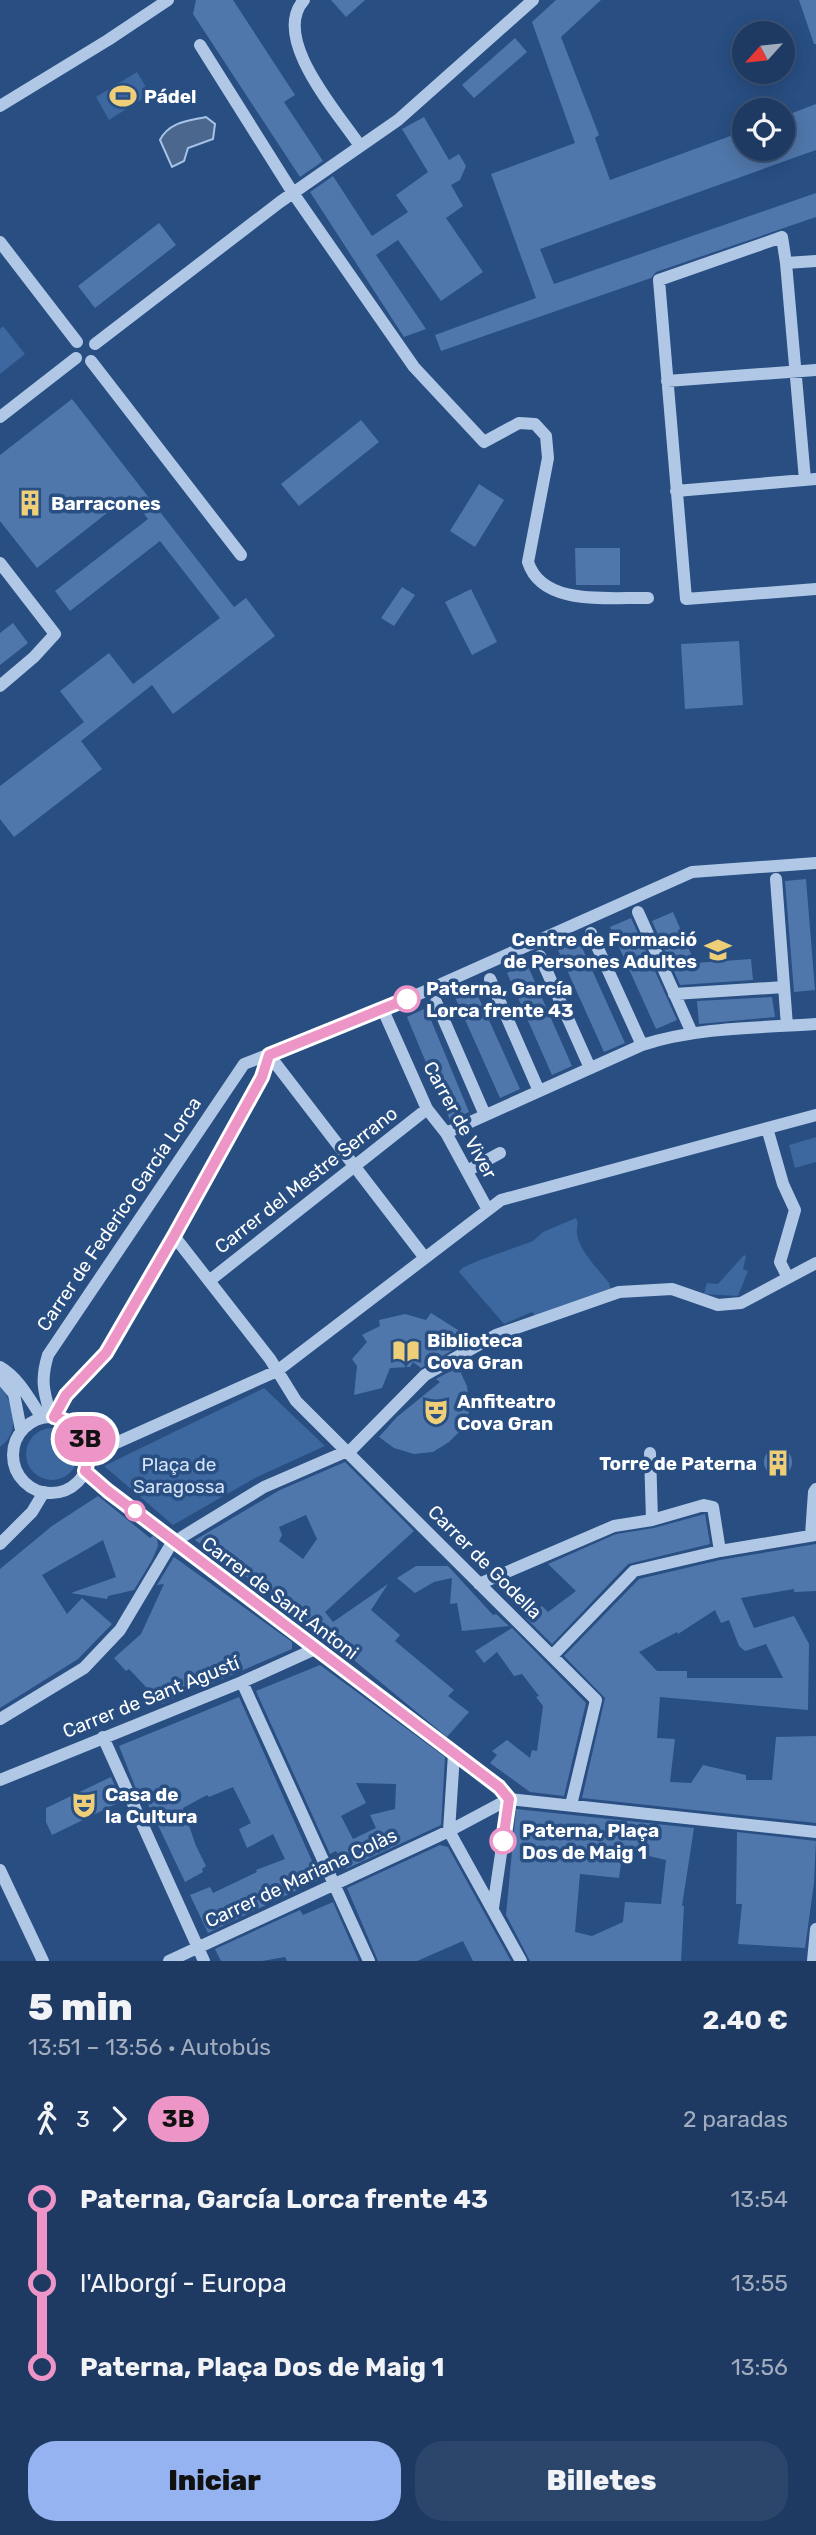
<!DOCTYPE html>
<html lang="es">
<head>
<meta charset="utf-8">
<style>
  :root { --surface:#1e3a62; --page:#2b456b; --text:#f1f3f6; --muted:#a1adbe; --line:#3c5477; --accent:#95b2f1 }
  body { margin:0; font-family:Rubik,sans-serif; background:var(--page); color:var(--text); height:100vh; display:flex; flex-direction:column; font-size:26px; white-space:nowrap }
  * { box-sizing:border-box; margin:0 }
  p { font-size:23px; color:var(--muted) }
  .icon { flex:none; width:38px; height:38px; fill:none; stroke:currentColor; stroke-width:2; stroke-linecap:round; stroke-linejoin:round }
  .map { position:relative; height:1961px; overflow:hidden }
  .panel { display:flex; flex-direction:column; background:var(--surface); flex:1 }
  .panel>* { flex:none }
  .badge { padding:0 14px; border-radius:23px; font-size:24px; line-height:46px }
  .needle { width:46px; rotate:243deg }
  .tools { position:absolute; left:732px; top:21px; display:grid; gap:14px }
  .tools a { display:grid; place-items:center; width:63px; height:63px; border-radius:50%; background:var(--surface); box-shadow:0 4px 18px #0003,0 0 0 2px var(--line); font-size:35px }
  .map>.badge { position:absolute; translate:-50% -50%; box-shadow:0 0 0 4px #fff }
  .legs { display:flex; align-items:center; gap:10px; height:77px; padding:0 28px; font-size:23px }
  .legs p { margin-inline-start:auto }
  .head { display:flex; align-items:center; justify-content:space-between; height:119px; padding:0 28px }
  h1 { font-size:38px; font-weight:800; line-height:52px }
  .primary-button { display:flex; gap:14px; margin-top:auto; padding:14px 28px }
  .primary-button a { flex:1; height:80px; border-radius:28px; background:var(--accent); color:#111; font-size:28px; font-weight:800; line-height:80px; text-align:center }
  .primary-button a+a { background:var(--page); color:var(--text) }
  ul { padding:0 28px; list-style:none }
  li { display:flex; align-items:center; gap:24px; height:84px; font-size:26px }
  li i { display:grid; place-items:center; width:10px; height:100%; margin:0 9px; background:currentColor }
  li i::after { content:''; width:18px; height:18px; margin:-9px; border:5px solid; border-radius:50%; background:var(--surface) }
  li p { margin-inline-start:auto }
  li:first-child i { background:linear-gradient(#0000 50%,currentColor 0) }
  li:last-child i { background:linear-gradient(currentColor 50%,#0000 0) }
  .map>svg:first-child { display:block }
</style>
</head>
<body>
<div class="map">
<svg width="816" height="1961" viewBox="0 0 816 1961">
  <rect width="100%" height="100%" fill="#284e82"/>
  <path fill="#3c679f" d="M137,72L150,94L109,120L96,97Z
    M3,326L25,354L0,374V329Z
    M816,1137V1162L795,1168L789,1145Z
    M576,1218L578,1223C571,1244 597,1267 609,1283L611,1290L536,1317L532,1312L504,1324L459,1272L462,1268L480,1260L533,1241L543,1232Z
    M744,1255L746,1256L743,1269L748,1271L738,1296L704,1294L707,1283L718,1284Z
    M0,1386C14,1403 21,1432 0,1447Z
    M264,1388L325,1446L257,1477L173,1525L104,1466Z
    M26 1454a26 26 0 1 1 52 0a26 26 0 1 1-52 0Z"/>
  <path fill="#4c678d" stroke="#a5c2e7" stroke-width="2" d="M206,117L215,124L213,139L188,148L184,161L172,167L160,140C169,122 188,121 206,117Z"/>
  <path fill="#5077ab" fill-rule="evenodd" d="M196,0H233L295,95L284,102L323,161L300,177L193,14Z
    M331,0H365L346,17Z
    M556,0H601L561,37L599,135L595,138L610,180L744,131V149H782V117L816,104V150L540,249L554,284L816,193V217L656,272L651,278L441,351L435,335L536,298L491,174L575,143L532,22Z
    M799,0H816V44H814Z
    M515,38L527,52L474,98L462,85Z
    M424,117L449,160L459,154L466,166L460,180L451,185L463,206L446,218L483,272L441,301L398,240L376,255L426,329L404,337L310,192L333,176L372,236L408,212L396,195L428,172L402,129Z
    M159,223L176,245L95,308L78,286Z
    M72,399L234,607L246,598L275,636L173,714L152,685L81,741L102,769L14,837L0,819V786L84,722L60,691L109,653L133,684L220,618L160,541L70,611L55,591L148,519L130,495L37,568L0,521V455Z
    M361,420L379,442L299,506L281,484Z
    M479,484L504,500L475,547L450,531Z
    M575,548H620V585H576Z
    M402,587L415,595L394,626L381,618Z
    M471,589L497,642L472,655L445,602Z
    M13,623L28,643L0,665V633Z
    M739,641L743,705L685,709L681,644Z
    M806,879L815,990L794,992L785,881Z
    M673,912L695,963L751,959L753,980L680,985L652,921Z
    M631,918L677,1020L656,1029L610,927Z
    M579,941L625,1043L604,1052L558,950Z
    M527,964L572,1066L552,1075L507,973Z
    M474,987L520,1089L500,1098L454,995Z
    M772,997L775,1017L699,1024L697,1001Z
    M426,1008L469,1112L450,1120L407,1017Z
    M431,1313L458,1330L467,1342L421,1368L413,1362L410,1367L390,1368L382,1388L354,1395L357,1366L352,1359L367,1342L362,1335L380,1326L379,1320L405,1314L426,1320Z
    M458,1367L467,1386L470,1408L465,1426L449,1442L433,1452L414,1454L394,1448L379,1437L397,1417L440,1382L436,1379Z
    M764 1462a14 14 0 1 1 28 0a14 14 0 1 1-28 0Z
    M345,1462L414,1531L325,1612L333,1622L388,1584L371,1610L400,1635L395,1641L454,1690L448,1696L469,1712L447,1737L344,1652L346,1648L195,1540L280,1490ZM306,1515L317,1539L303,1559L279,1541L282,1535L279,1527Z
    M98,1496L150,1538L153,1536L157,1539L158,1546L152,1560L134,1590L108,1596L107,1599L71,1593L116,1577L103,1540L42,1575L67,1614L82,1598L112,1624L78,1659L0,1708V1569L52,1526Z
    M705,1514L710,1544L628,1564L552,1644L526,1618L542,1606L548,1612L576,1591L548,1564L616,1534L654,1528Z
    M816,1544V1591L794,1592V1589L741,1598L754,1628L794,1616L809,1644L808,1710L660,1697L657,1738L675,1739L670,1782L691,1783L703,1765L746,1775V1780H772L776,1737L816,1736V1823L582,1798L605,1698L564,1656L639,1579L720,1560ZM715,1610L721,1623L729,1620L739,1646L745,1651L766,1644L783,1678H687V1671H657L639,1652L677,1632L678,1634Z
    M174,1557L292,1642V1649L201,1688L199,1684L162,1704L129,1669L126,1671L114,1658L141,1634L164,1584L157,1585Z
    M416,1566H448L493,1615L496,1614L509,1626L462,1631L457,1603L450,1604L452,1578L434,1582L415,1593L397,1578Z
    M512,1628L586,1703L564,1796L530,1792L490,1763L497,1755L492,1751L507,1740L530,1758L532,1750L537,1751L543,1706L536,1697L539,1696L522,1674L514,1676L497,1652L484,1663L475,1651Z
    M320,1665L445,1757L441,1825L346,1869L336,1851L330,1854L256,1691ZM356,1783L396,1784L395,1809L370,1815L376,1828L353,1839L341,1816L366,1803Z
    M239,1697L320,1879L208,1933L190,1895L210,1887L213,1893L257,1872L256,1870L285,1859L273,1834L247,1848L239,1829L251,1823L233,1787L209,1797L207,1795L183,1808L196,1846L206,1866L202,1869L203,1872L185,1882L147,1802L141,1792L138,1794L119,1746Z
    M111,1777L122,1801L52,1835L46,1822V1808Z
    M516,1809L694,1828L682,1906H684L681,1961H530L506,1915ZM623,1850L666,1860L661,1904L625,1902L623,1922L592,1936L575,1932L580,1874L619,1878Z
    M737,1832L816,1841L814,1883L805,1948L738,1944L742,1904H736Z
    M440,1845L448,1847L511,1961H473L463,1941L417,1961H378L347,1888Z
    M333,1902L359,1961H287L285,1957L262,1961H221L215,1949L300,1910L303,1915Z"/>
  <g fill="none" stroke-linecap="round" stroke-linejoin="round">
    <path stroke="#b0c8e6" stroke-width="12" d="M304,0C270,38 338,113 360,146
      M200,45L293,193L414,367L484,442L519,423L535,424L546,436L548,458L528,562C542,607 610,597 648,598
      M0,106L108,40L168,0
      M0,242L77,342
      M816,261L786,263L782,237L659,280L686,599L816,589
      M786,263L805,480
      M95,344L280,202L398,120L533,0
      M91,361L241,555
      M667,381L816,370
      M0,417L76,358
      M676,491L816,479
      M0,563L55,634L34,657L0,686
      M776,879L787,1026
      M638,912L692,1033
      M591,933L642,1045
      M540,956L590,1068
      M490,979L539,1091
      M674,994L784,987
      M436,1002L485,1115
      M383,1010L427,1109L446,1133L488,1210
      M269,1055L425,1258
      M767,1128L783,1184L795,1210L780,1262L788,1278
      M446,1133L642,1045C697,1027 758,1028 816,1024
      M467,1171L500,1153
      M174,1236L270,1359L296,1401L596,1700L571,1805
      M209,1281L427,1109
      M0,1367C19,1378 30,1400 42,1418
      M0,1377L14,1394L21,1430
      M51,1417C44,1392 40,1381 48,1355L244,1064L383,1010L692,872L816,863
      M54,1417L66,1395L106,1353L174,1236L262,1077L269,1055
      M13 1455a38 38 0 1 1 76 0a38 38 0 1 1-76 0Z
      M88,1452L107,1447L277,1371L501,1200L816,1115
      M650,1453L652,1520
      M85,1471L177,1544L499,1787L509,1799L493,1908
      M811,1535L814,1492L816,1489
      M0,1544L32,1512L44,1492
      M177,1544L182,1537L264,1487L352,1449L425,1375L496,1335L619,1292L672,1289L718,1305L741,1303L816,1263
      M479,1584L614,1526L652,1520L704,1505L713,1507L720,1551
      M552,1656L634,1571L720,1551L816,1535
      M242,1682L369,1961
      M0,1719L84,1668L120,1630L173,1541
      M103,1737L204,1961
      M454,1754L449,1831L521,1961
      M0,1780L242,1682L315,1649
      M0,1870L43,1961
      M169,1961L449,1831L509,1799L816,1832
      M813,1961L816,1929"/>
  </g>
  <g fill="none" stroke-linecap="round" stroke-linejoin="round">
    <g stroke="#fff" stroke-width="16">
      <path id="line-1" d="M407,999L269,1055L262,1077L174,1236L106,1353L66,1395L54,1417C81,1423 94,1444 85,1471L108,1491L499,1787L509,1799L503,1841"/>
    </g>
    <use href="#line-1" stroke="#ee95c8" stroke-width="10"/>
  </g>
  <defs>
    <g id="stadium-bare" transform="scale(2.1)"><path d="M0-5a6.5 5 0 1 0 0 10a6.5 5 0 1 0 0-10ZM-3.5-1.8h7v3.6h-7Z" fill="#eece76" stroke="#284e82" stroke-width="2.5" paint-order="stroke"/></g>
    <g id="building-bare" transform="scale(2.1)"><path d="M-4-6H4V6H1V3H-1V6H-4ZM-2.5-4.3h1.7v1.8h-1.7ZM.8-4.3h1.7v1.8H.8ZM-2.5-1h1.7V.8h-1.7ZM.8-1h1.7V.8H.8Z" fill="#eece76" stroke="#284e82" stroke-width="2.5" paint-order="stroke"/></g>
    <g id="school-bare" transform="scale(2.1)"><path d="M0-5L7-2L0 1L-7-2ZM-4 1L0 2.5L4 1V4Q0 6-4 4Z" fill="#eece76" stroke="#284e82" stroke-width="2.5" paint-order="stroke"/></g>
    <g id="library-bare" transform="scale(2.1)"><path d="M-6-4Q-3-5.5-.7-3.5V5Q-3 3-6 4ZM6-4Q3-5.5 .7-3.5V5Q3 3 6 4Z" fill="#eece76" stroke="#284e82" stroke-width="2.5" paint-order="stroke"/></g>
    <g id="theatre-bare" transform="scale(2.1)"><path d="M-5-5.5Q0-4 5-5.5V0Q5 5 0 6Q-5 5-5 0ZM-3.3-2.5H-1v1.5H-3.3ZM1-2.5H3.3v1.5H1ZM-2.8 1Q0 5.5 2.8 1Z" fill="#eece76" stroke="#284e82" stroke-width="2.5" paint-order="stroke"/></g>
  </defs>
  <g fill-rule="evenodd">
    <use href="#stadium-bare" x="123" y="96"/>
    <use href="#building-bare" x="30" y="503"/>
    <use href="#school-bare" x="718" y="950"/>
    <use href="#library-bare" x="406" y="1351"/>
    <use href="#theatre-bare" x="436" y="1412"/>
    <use href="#building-bare" x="778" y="1463"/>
    <use href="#theatre-bare" x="84" y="1805"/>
  </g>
  <g fill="#fff" stroke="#ee95c8" stroke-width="3.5">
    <circle cx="407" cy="999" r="12"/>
    <circle cx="135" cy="1511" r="9"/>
    <circle cx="503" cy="1841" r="12"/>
  </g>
  <g text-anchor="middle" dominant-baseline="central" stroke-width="7" stroke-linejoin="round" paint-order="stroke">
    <g font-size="19" font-weight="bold" fill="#fff" stroke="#284e82" text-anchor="start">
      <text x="144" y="96">Pádel</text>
      <text x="51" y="503">Barracones</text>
      <text x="697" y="939" text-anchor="end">Centre de Formació<tspan x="697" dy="22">de Persones Adultes</tspan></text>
      <text x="427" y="1340">Biblioteca<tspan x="427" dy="22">Cova Gran</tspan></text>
      <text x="457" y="1401">Anfiteatro<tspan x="457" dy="22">Cova Gran</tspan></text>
      <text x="757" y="1463" text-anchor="end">Torre de Paterna</text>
      <text x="105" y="1794">Casa de<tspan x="105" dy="22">la Cultura</tspan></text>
    </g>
    <g font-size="19" font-weight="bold" fill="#fff" stroke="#284e82" text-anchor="start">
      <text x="426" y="988">Paterna, García<tspan x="426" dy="22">Lorca frente 43</tspan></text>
      <text x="522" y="1830">Paterna, Plaça<tspan x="522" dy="22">Dos de Maig 1</tspan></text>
    </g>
    <g font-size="19" fill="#fff" stroke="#284e82">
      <text transform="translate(460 1120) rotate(61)">Carrer de Viver</text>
      <text transform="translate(306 1180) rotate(-38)">Carrer del Mestre Serrano</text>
      <text transform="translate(119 1214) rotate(-56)">Carrer de Federico García Lorca</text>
      <text transform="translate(485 1562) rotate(45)">Carrer de Godella</text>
      <text transform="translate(280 1598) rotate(37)">Carrer de Sant Antoni</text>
      <text transform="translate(151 1697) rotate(-22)">Carrer de Sant Agustí</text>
      <text transform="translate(301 1878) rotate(-25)">Carrer de Mariana Colàs</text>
    </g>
    <g font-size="19" fill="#d3e2f5" stroke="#284e82">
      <text x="179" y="1464">Plaça de<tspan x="179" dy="22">Saragossa</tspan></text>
    </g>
  </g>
</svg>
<div class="tools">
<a><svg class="needle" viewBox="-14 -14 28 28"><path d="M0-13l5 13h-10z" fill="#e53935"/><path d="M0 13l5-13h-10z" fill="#a1adbe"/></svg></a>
<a><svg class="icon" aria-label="locate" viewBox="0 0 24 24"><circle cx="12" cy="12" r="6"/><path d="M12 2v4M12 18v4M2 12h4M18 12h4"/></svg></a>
</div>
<b class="badge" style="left:85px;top:1439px;background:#ee95c8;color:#111">3B</b>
</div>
<section class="panel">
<div class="head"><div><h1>5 min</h1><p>13:51 – 13:56 · Autobús</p></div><b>2.40 €</b></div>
<div class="legs"><svg class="icon" aria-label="walk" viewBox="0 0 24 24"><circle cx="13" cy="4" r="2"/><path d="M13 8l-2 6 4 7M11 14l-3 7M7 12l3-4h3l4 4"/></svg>3<svg class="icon" aria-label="forward" viewBox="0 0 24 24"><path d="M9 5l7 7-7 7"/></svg><b class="badge" style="background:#ee95c8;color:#111">3B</b><p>2 paradas</p></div>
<ul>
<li><i style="color:#ee95c8"></i><b>Paterna, García Lorca frente 43</b><p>13:54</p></li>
<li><i style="color:#ee95c8"></i><span>l'Alborgí - Europa</span><p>13:55</p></li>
<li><i style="color:#ee95c8"></i><b>Paterna, Plaça Dos de Maig 1</b><p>13:56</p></li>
</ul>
<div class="primary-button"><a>Iniciar</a><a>Billetes</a></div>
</section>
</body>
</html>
